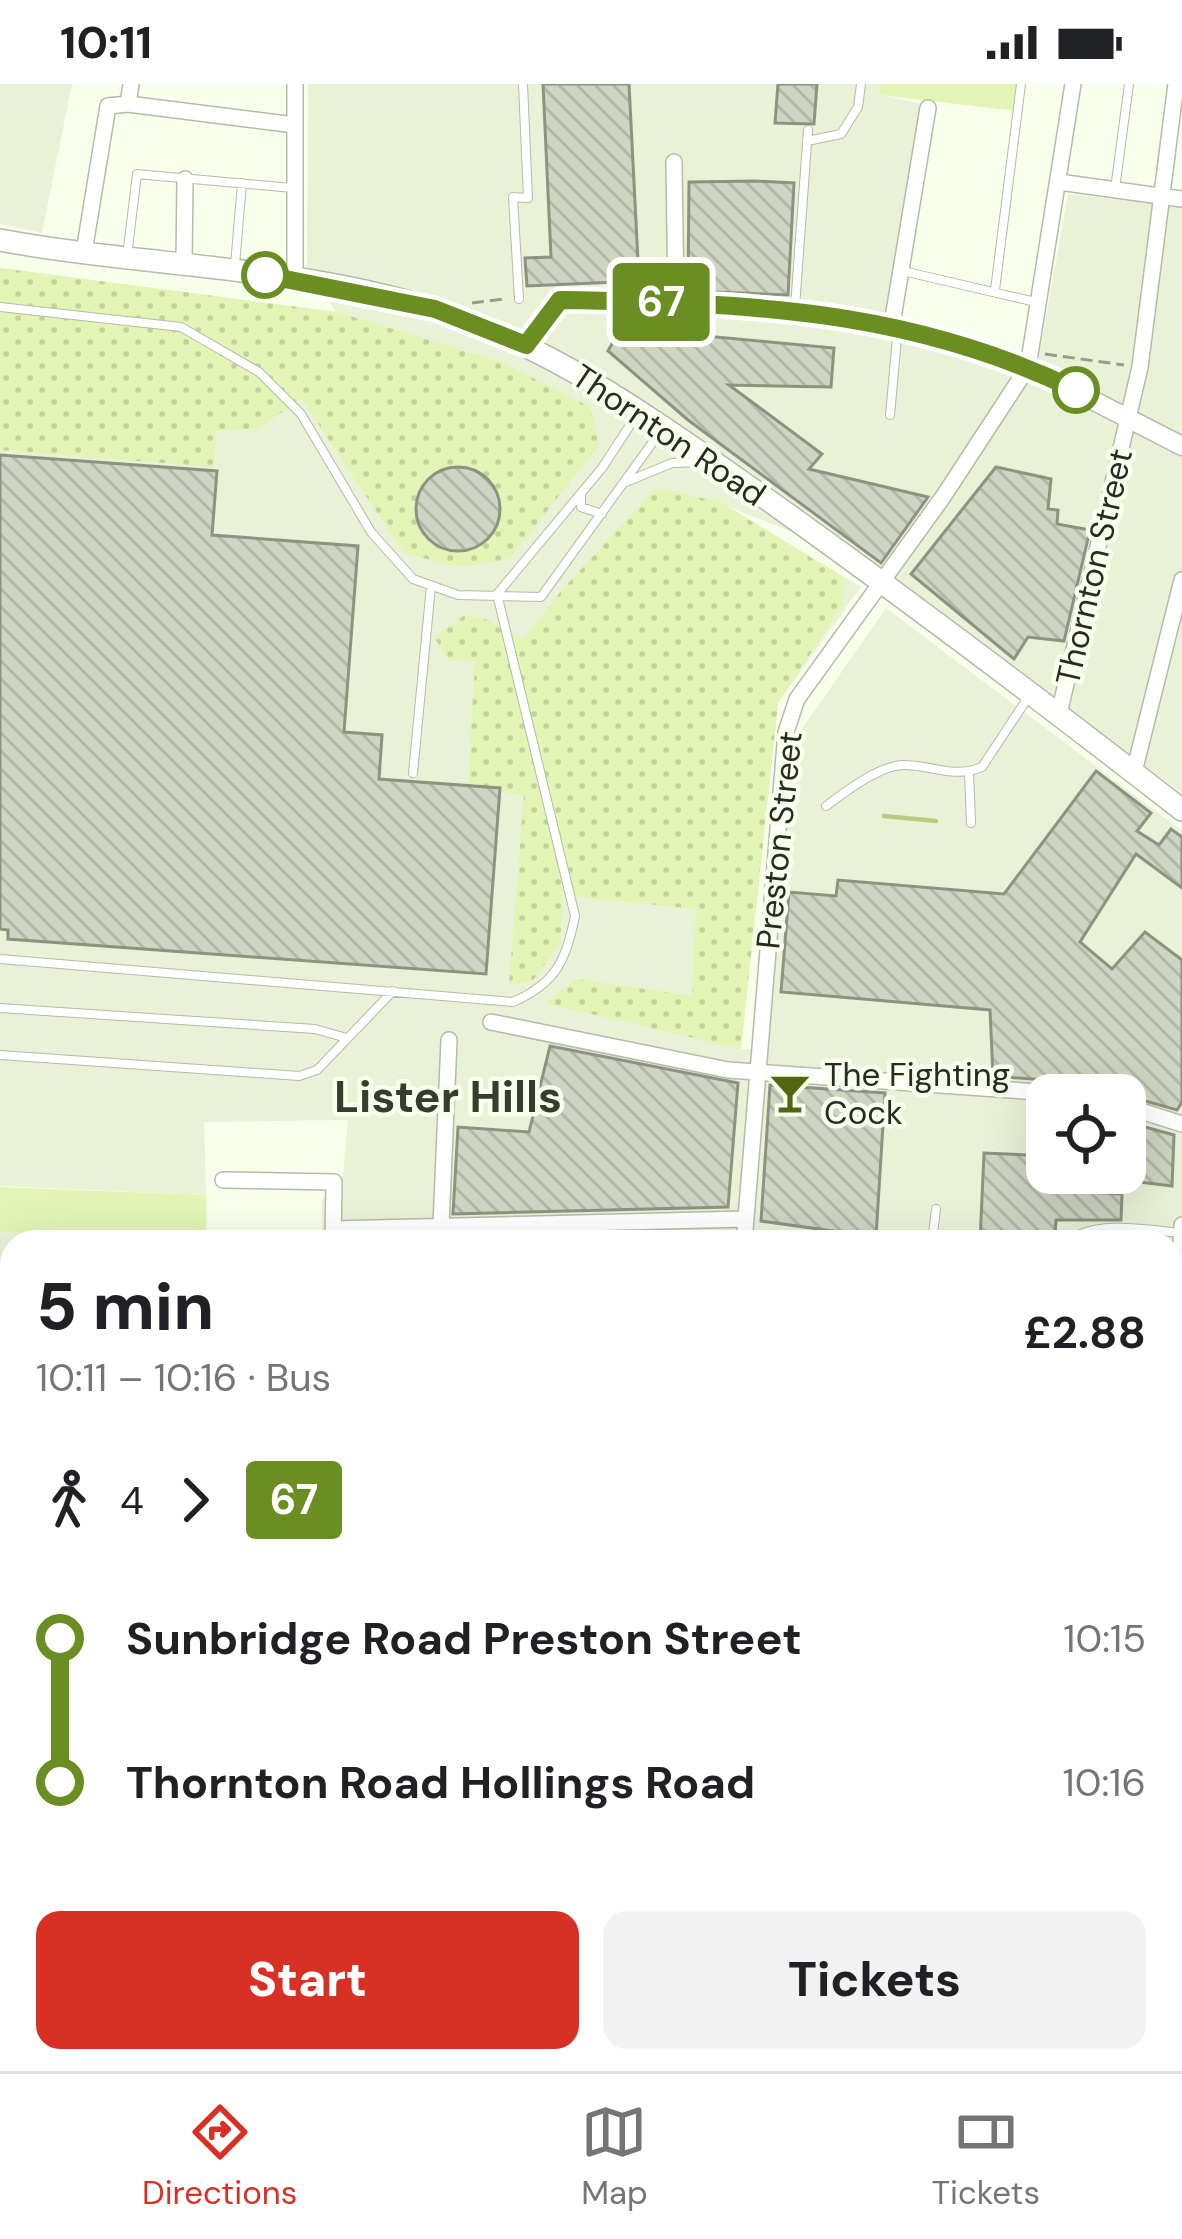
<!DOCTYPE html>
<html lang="en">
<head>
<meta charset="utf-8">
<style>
  :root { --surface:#fff; --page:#f2f2f2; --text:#202124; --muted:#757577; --line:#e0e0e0; --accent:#d93025 }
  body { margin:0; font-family:"DM Sans",sans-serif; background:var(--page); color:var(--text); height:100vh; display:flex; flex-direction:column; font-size:45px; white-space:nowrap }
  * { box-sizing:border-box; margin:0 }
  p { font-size:39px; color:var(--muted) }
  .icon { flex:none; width:66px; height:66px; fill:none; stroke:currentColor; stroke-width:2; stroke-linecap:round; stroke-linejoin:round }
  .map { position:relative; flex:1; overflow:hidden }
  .panel { position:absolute; left:0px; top:1146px; width:1182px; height:843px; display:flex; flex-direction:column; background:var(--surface); border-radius:36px 36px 0 0; box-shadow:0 12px 48px #0002 }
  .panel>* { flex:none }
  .badge { padding:0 24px; border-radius:9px; font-size:42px; line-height:78px }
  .buttons { position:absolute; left:1026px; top:990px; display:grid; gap:24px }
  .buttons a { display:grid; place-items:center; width:120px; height:120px; border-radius:24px; background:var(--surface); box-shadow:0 12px 48px #0002; font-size:60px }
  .map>.badge { position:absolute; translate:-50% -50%; box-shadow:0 0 0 6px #fff }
  .legs { display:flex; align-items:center; gap:18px; height:132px; padding:0 36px; font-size:39px }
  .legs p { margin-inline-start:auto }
  .headline { display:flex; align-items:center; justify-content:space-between; height:204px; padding:0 36px }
  h1 { font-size:66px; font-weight:800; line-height:90px }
  .action { display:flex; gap:24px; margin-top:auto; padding:24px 36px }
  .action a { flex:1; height:138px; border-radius:24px; background:var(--accent); color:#fff; font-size:48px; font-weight:800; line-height:138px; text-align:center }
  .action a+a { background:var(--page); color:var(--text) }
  ul { padding:0 36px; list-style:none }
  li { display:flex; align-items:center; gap:42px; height:144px; font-size:45px }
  li i { display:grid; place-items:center; width:18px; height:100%; margin:0 15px; background:currentColor }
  li i::after { content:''; width:30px; height:30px; margin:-15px; border:9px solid; border-radius:50%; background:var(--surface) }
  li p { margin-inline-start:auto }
  li:first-child i { background:linear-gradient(#0000 50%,currentColor 0) }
  li:last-child i { background:linear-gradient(currentColor 50%,#0000 0) }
  .status { display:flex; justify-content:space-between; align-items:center; height:84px; padding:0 60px; background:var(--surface); direction:ltr }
  .status svg { height:33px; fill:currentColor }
  .tab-bar { display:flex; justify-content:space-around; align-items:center; height:168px; border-top:3px solid var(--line); background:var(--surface); font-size:33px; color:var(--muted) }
  .tab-bar a { display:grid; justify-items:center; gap:6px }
  .tab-bar .on { color:var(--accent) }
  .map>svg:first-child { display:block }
</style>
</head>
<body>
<div class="status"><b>10:11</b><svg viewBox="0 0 49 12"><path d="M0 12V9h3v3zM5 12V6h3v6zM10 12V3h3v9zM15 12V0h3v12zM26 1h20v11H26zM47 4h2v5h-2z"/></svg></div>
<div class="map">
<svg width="1182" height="1987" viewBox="0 0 1182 1987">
  <defs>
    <pattern id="grass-dots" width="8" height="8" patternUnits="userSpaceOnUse" patternTransform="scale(3)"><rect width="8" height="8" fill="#e2f5b4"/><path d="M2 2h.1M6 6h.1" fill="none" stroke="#c2d29a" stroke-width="1.8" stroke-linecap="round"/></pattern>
    <pattern id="building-back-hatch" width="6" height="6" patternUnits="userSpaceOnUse" patternTransform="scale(3)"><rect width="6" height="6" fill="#cfd5c2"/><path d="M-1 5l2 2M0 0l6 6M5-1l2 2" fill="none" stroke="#b2b7a6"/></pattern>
  </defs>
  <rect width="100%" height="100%" fill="#f8ffeb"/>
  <path fill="#e9f1d7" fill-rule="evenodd" d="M0,0H72L42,149L0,140Z
    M308,0H880V11L933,22L897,252L1034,300L1068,110L1182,123V709L872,479L729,423L861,503L778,619L741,965L767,967L795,655L886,524L1182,747V1286H1170V1158H322V1117L343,1090L348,1036L204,1038L206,1111L0,1102V184L336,228L307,184ZM1047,1011H1125V1089H1047Z
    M0,1148L58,1152L59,1158H12V1805L0,1808Z
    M1170,1475L1182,1492V1723L1170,1731Z
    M1182,1754V1987H824L840,1977H1170V1762Z
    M12,1838V1977H263L265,1987H0V1841Z"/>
  <path fill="url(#grass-dots)" d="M0,184L337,228L501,278L590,323L599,361L509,475L458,483L404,469L301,314L259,345L216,346L214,383L0,366Z
    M656,404L720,418L844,494L843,520L778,619L741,965L545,919L576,895L692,912L696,825L562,811L561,859L533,896L509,901L524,711L468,704L475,577L448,576L434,553L465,531L488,536L523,556L561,507Z"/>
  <path fill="#e2f5b4" d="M880,0H1021L1017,27L879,11Z
    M0,1103L206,1111L207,1158H59L57,1152L0,1148Z"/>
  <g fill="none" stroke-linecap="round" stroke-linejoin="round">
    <path stroke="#b6cd7e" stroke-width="4.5" d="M884,732L936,737"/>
  </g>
  <path fill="url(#building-back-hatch)" stroke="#8d9381" stroke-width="3" d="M543,0H629L639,197L527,202L525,174L551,173Z
    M778,0H817L814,40L775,39Z
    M756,97L794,99L788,211L688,207L689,98Z
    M621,244L834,264L831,303L729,301L822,370L809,385L928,413L881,479L688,336L608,267Z
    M0,371L217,387L212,451L358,462L344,648L382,651L379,695L500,704L486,890L8,855V846L0,845Z
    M996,383L1051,395L1048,425L1058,426L1057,440L1090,446L1064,557L1028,553L1014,575L911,490Z
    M416 425a42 42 0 1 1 84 0a42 42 0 1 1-84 0Z
    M1096,687L1151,729L1137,747L1159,761L1171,745L1182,753V804L1136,770L1080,858L1112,885L1145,848L1182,876V1018L1177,1026L1082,999L993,992L990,926L781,908L789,808L836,812L838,796L1004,810Z
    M550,962L738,999L728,1123L453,1130L458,1043L529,1048Z
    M770,1001L885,1009L876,1153L761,1137Z
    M1134,1040L1174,1051L1172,1102L1131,1097Z
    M984,1069L1047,1072V1089H1091L1090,1108L1122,1110L1121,1136H1056L1055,1152L1040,1151V1158H980Z
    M1182,1349V1467L1170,1444V1355Z
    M12,1847V1987H2L0,1850Z"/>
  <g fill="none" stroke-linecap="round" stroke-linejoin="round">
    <g stroke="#b5bba8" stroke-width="10">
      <path id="service" d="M807,57L841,50L858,23L861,0
        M1115,105L1129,0
        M127,172L137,90L293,104
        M235,181L242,99
        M903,187L1040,219
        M995,206L1021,0
        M519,215L513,113L528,114L523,0
        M0,223L181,243L259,288L301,330L371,448L413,495L458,511L541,513L663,344
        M795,223L808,46
        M890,331L898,243
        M626,398L672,379L703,378
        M581,411V423L602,430
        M498,509L602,384L636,332
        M969,688L971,739
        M413,689L431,502
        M826,722C845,708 880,681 904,681C933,681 953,695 982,683L1029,612
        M0,875L513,918C556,899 566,877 575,832L497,510
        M0,924L315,945L343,953
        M0,971L299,992L317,986L393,907
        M932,1158L936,1125
        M1069,1158C1091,1135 1150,1146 1180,1149
        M0,1386L12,1383
        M0,1719L12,1703
        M0,1765L12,1814
        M451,1977L456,1987
        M561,1977L565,1987
        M716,1977L718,1981
        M879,1977L887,1987
        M1120,1977L1127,1987
        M337,1987L355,1977
        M433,1987L430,1981L438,1977
        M929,1987L931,1977"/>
    </g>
    <g stroke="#b5bba8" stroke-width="18">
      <path id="minor" d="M295,0V196
        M128,20L295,41
        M674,78L676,218
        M1059,98L1182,115
        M84,168L108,22L128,20L131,0
        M184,181L185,95
        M892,240L928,24
        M1058,634L1140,283L1176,0
        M1134,688L1182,496
        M491,938L728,986L1081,1011
        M1125,1022L1182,1040
        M223,1096L334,1098L333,1158
        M441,1141L449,956
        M333,1145L745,1135
        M744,1158L786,648L797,615L943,413L1028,283L1073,0
        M1172,1307L1182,1141
        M1170,1660L1171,1663
        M1170,1748L1182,1740
        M276,1977L279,1987
        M800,1987L816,1977"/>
    </g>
    <g stroke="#b5bba8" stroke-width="21">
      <path id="tertiary" d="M526,261L560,216L795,225L892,240L1028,283L1182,362
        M1170,1307H1182
        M0,1826L12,1823
        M604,1977L609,1987"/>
    </g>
    <g stroke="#b5bba8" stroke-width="24">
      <path id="secondary" d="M0,156C145,183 298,181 439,227C562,267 663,343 768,416C908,516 1046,620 1182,726"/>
    </g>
    <path stroke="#989c8e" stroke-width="3" stroke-dasharray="12 6" stroke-linecap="butt" d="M472,219L504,215
      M1045,270L1124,281
      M957,1986L1001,1981L1008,1987"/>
    <use href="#service" stroke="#fff" stroke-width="8"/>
    <use href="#minor" stroke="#fff" stroke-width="15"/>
    <use href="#tertiary" stroke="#fff" stroke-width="18"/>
    <use href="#secondary" stroke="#fff" stroke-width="21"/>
  </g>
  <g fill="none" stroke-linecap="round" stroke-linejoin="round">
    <g stroke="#fff" stroke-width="27">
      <path id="line-1" d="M265,191L435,225L526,261L560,216C744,219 907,224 1076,306"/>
    </g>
    <use href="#line-1" stroke="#6b8e23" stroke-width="18"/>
  </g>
  <defs>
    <g id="bar-bare" transform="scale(3.24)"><path d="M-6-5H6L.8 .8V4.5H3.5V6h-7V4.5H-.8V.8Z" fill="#536510" stroke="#f8ffeb" stroke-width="2.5" paint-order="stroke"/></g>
  </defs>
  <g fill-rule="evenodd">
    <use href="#bar-bare" x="790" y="1009"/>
  </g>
  <g fill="#fff" stroke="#6b8e23" stroke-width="6">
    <circle cx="265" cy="191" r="21"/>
    <circle cx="1076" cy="306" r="21"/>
  </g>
  <g text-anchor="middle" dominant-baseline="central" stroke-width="9" stroke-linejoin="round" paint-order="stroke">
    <g font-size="33" fill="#282a23" stroke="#f8ffeb">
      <text transform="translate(669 351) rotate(34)">Thornton Road</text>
      <text transform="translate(1094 483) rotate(-77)">Thornton Street</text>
      <text transform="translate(779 756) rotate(-84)">Preston Street</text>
    </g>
    <g font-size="33" fill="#282a23" stroke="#f8ffeb" text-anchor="start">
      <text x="824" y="990">The Fighting<tspan x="824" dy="38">Cock</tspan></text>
    </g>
    <g font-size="45" font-weight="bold" fill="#373c2d" stroke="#f8ffeb">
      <text x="448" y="1012">Lister Hills</text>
    </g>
  </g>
</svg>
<div class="buttons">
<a><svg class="icon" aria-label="locate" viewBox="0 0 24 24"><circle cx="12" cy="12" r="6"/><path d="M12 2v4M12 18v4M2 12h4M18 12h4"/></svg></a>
</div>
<b class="badge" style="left:661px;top:218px;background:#6b8e23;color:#fff">67</b>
<section class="panel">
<div class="headline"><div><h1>5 min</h1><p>10:11 – 10:16 · Bus</p></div><b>£2.88</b></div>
<div class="legs"><svg class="icon" aria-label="walk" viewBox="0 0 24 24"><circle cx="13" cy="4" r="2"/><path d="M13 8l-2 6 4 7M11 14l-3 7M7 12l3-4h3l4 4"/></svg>4<svg class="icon" aria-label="forward" viewBox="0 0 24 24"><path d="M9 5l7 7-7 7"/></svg><b class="badge" style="background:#6b8e23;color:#fff">67</b></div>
<ul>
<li><i style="color:#6b8e23"></i><b>Sunbridge Road Preston Street</b><p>10:15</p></li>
<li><i style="color:#6b8e23"></i><b>Thornton Road Hollings Road</b><p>10:16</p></li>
</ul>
<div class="action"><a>Start</a><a>Tickets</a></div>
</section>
</div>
<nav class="tab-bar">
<a class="on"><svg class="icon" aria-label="directions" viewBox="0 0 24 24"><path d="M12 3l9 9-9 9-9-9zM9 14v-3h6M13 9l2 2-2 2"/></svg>Directions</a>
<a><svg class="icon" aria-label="map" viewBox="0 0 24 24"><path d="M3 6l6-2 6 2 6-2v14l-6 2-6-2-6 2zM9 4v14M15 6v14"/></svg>Map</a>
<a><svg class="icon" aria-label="tickets" viewBox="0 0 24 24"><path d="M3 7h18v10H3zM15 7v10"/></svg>Tickets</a>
</nav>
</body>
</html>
